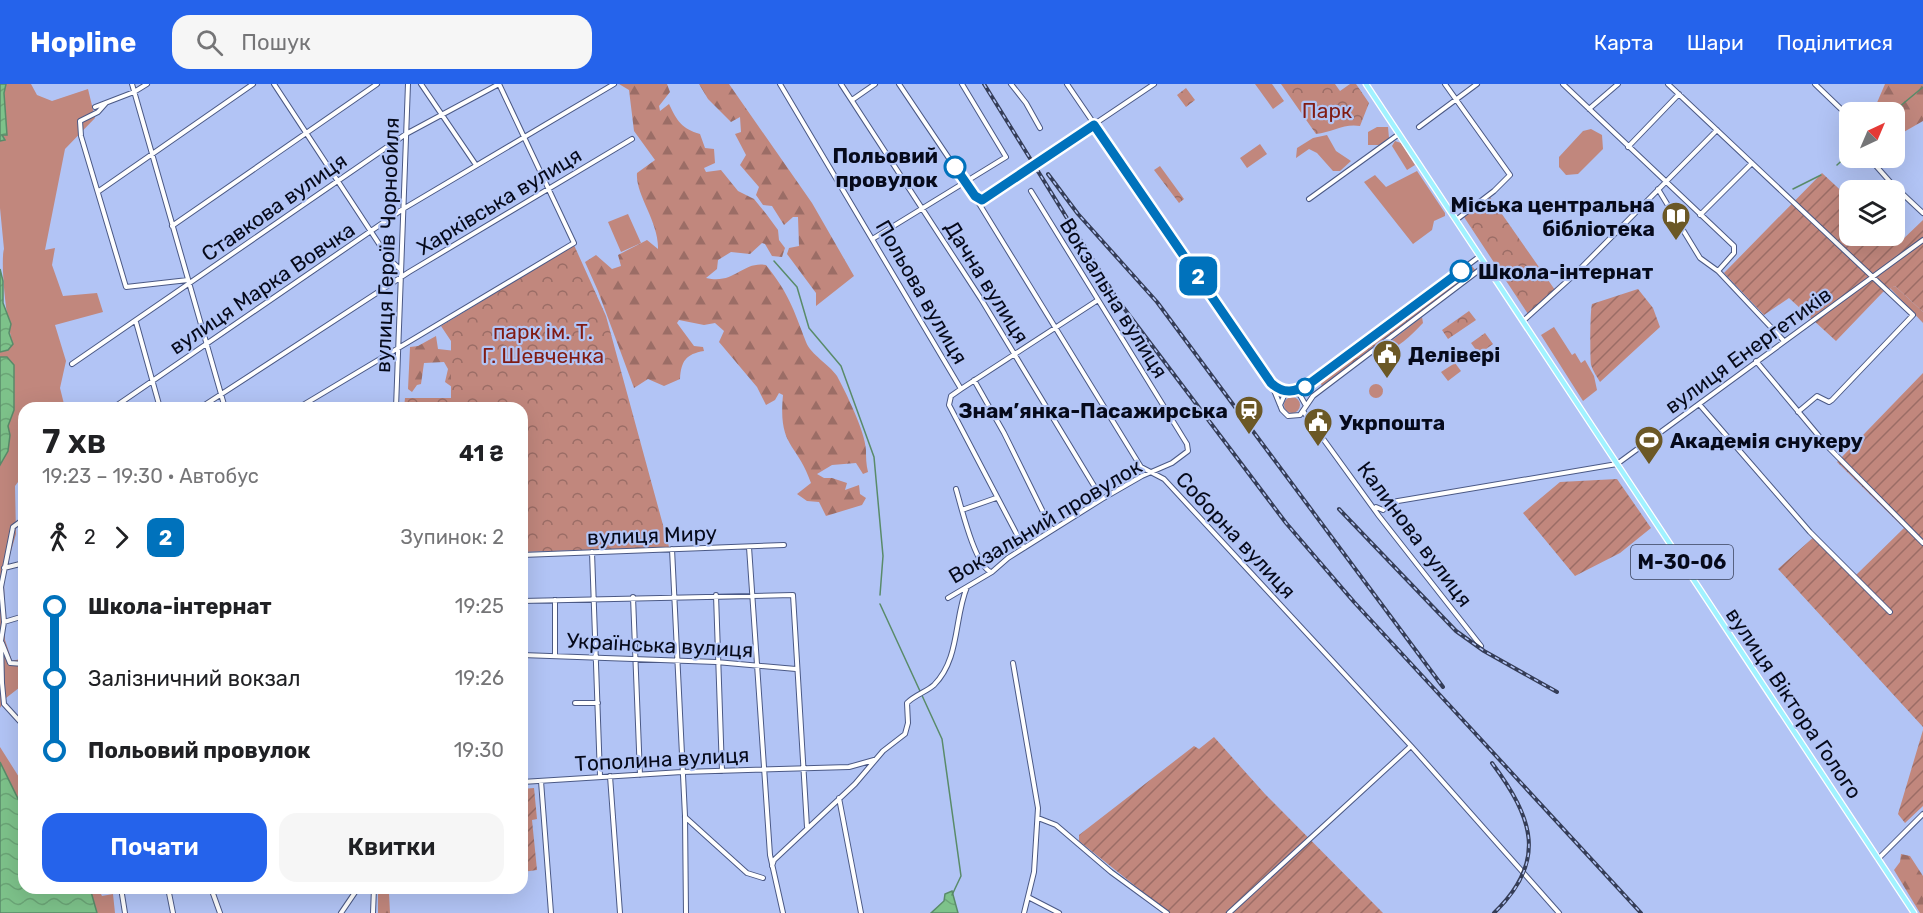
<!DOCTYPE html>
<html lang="uk">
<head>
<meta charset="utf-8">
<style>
  :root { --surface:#fff; --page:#f6f6f6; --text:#202124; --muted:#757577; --accent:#2563eb }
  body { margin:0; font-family:Rubik,sans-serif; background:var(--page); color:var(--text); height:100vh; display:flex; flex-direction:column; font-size:22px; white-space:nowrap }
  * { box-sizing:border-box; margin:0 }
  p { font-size:20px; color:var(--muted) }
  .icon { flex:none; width:33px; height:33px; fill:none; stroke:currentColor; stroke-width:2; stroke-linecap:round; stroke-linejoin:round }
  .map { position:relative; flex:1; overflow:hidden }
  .sheet { position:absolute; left:18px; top:318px; width:510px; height:492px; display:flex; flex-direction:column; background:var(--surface); border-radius:18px; box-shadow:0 6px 24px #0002 }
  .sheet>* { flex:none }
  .badge { padding:0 12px; border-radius:9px; font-size:21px; line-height:39px }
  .needle { width:39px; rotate:44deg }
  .controls { position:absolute; left:1839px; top:18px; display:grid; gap:12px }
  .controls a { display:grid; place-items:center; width:66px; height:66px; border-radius:12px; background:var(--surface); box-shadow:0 6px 24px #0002; font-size:30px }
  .map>.badge { position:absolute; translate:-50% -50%; box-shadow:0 0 0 3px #fff }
  .legs { display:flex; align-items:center; gap:9px; height:66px; padding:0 24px; font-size:20px }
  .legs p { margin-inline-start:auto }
  .overview { display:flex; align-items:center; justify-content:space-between; height:102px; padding:0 24px }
  h1 { font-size:33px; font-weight:600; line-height:45px }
  .primary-button { display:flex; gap:12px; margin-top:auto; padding:12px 24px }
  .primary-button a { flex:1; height:69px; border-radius:18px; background:var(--accent); color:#fff; font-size:24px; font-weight:600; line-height:69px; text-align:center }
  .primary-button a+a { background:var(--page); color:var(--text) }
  ul { padding:0 24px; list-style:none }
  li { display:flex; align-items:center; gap:21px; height:72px; font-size:22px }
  li i { display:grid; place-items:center; width:9px; height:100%; margin:0 8px; background:currentColor }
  li i::after { content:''; width:15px; height:15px; margin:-8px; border:4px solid; border-radius:50%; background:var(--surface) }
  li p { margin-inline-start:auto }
  li:first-child i { background:linear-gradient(#0000 50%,currentColor 0) }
  li:last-child i { background:linear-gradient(currentColor 50%,#0000 0) }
  header { display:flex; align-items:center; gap:36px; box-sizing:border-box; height:84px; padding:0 30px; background:var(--accent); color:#fff }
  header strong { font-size:28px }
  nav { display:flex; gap:33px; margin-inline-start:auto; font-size:21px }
  .search { width:420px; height:54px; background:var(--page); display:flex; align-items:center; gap:15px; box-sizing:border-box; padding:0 21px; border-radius:18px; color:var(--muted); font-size:22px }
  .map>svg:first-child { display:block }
</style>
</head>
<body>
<header>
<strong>Hopline</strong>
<div class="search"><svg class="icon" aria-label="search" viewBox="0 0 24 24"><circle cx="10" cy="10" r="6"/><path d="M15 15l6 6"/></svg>Пошук</div>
<nav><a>Карта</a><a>Шари</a><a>Поділитися</a></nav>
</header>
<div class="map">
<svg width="1923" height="829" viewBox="0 0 1923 829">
  <defs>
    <pattern id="forest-firs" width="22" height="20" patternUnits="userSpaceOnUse" patternTransform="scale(1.5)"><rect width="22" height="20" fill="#c1877d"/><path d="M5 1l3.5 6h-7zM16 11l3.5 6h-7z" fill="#9b6d66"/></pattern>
    <pattern id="park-crowns" width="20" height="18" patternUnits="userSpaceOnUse" patternTransform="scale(1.5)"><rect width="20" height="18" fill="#c1877d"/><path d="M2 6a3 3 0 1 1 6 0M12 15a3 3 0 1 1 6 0" fill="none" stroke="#9b6d66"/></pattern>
    <pattern id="garden-furrows" width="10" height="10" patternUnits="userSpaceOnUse" patternTransform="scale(1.5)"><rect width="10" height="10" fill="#c1877d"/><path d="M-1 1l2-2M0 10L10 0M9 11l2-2" fill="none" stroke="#9b6d66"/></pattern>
    <pattern id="water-waves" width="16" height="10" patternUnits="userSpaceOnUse" patternTransform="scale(1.5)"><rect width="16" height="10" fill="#7dc28a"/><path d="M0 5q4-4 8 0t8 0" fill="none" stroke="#6ba576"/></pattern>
  </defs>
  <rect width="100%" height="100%" fill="#b2c4f5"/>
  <path fill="#c1877d" d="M6,0H31L37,11L52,17L88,5L95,34L65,65L45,166L55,164L52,181L63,212L97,209L103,228L55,241L66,277L60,304L65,324H24V390L15,402L16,450L4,491L5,556L12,577L24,574V600L6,614L0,624V381L8,367L10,351L8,342L14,326L7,273H0V268L8,266L13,260C7,243 0,178 4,165L0,124V57L5,55L2,51L6,44L4,9Z
    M1255,0H1272L1284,17L1273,25Z
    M1377,43H1388L1389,54L1379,61H1368V48Z
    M1591,45L1602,51L1603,65L1578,90L1566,91L1559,83V73L1583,47Z
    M1327,51L1336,67L1351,77L1340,87H1333L1317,69L1309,65L1296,74L1297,64L1313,54Z
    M1395,57L1401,59L1415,81L1407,86L1392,62Z
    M1260,60L1267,70L1247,84L1240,74Z
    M1417,87L1445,129V132L1434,137L1432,146L1413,160L1364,98L1375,91L1386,103Z
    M628,130L641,159L621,168L608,138Z
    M1422,233L1423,239C1412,251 1396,266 1381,270L1377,268Z
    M1554,243L1572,271L1575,269L1581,279L1585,276L1594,292L1597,306L1583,317L1541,251Z
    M1284 321a8 8 0 1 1 16 0a8 8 0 1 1-16 0Z
    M0,663L24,701V727L0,678Z
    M90,804H98L102,812L113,810L115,829H97Z"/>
  <path fill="url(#forest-firs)" d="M619,0H667L670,8L659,22L660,27L669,20C677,37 682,45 700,50L705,64L714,65L715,79L704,84L706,88L721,86L738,107L754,115L767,131L778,146L779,156L785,164L782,173L772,172L765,160L762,159L750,170L731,168L718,176L717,185L706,194C735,201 742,177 766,181C789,210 793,224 806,258C811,271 829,280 837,292C846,309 865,347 866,366C866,373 866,380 868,388L863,390L856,379L832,381L817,390L824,394H832L847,399L845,406L859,401L860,410L866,414L862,421L826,432L819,418L807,417L797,410L811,399C797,358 778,364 783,311L779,309L775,316L766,321L757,303L719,258L724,247L715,239L704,241L679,236L677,239L694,262L703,263L704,267C686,270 681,277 680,295L664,302L648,295L634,304L598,207L585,178L596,171L612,185L621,182L618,171L647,156L658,165C659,138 635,110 637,89L655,76L634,47L629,6Z
    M699,0H729L812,119L854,192L816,222V209L787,170L789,164L799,162L798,133H793L784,141L772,122L763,121L756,111L759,103L740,81L746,71L735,50L741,48L740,33L731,38L708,15Z
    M1885,0H1923V37L1895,53L1894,28H1873Z
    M1895,202L1923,228V239L1890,204Z
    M436,252L438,265L456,267L452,303L445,298L448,285L444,278L424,279L421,300L417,301L412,308L408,305L410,263L418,262Z
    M1901,770L1910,772L1923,792V829H1920L1894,786L1900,778Z
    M378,808L389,809L390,829H378Z"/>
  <path fill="url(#park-crowns)" d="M1281,0H1335L1340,7L1350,0H1356L1369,19L1360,42C1345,39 1332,48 1316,50Z
    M1186,4L1195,16L1186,23L1177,11Z
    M1160,82L1184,115L1179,119L1154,86Z
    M1490,113L1555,206L1528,230L1464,133Z
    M574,161L606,232L669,463L522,468V324H404L405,314H451V257L441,242Z
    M1211,170L1216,178L1202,188L1196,180Z
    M1472,182L1476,187L1322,302L1319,296Z
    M1469,227L1476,236L1448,255L1442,246Z
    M1485,249L1493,260L1479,270L1471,259Z
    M1455,279L1461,287L1448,297L1441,288Z
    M1369 307a7 7 0 1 1 14 0a7 7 0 1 1-14 0Z"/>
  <path fill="url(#garden-furrows)" d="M1822,89L1849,114L1850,152H1891L1899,159L1923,136V228L1895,202L1883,208L1836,257L1789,214L1764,231L1724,189Z
    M1638,205L1653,224L1660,243L1600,298C1597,293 1593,287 1591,281C1590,275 1590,226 1592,220Z
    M1923,289V643L1778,485L1816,451L1856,491L1904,444L1837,378Z
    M1617,395L1651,444L1620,469L1575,492L1523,429L1560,398Z
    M1923,646V722L1905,739L1898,730Z
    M1214,653L1265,710L1383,829H1169L1079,757V751L1194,662L1199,665Z
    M534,704L537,735L532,736L537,786L522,788V705Z"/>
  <path fill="url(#water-waves)" stroke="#598b69" stroke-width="1.5" d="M0,0H6L4,9L7,51H2L5,56L0,57Z
    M0,185L3,197V219L11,240L9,249L13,260L8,266L0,268Z
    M0,273H7L14,281V326L8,342L10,351L8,367L0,381Z
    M0,678L24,727V804H90L97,829H0Z
    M952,807L958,829H931L944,817L945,810Z"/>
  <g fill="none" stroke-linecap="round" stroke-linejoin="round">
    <path stroke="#598b69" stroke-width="1.5" d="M1893,28L1923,3
      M1837,81L1850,69
      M1793,105L1821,91
      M774,177L797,203L809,244L841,282L874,373L883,472L880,511
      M880,520L942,655L961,792L952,811"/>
    <path stroke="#98a8d4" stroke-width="4" stroke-dasharray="4 2" stroke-linecap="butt" d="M1029,84L1047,72"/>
    <g stroke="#4b5985" stroke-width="6">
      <path id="minor" d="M132,0L225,324
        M274,0L389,175L401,186
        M421,0L476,81
        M780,0L961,305L951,312L949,321L1024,464
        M841,0L981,215L1102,415
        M899,0L975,113L1141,383L1164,395L1411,662L1559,829
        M1011,0L1026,19L1040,44
        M1067,0L1271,299L1282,326L1288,332L1300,331L1313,312L1486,181
        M1445,0L1510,91L1494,107L1456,136
        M1563,0L1734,162V169L1718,187
        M1668,0L1913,231L1832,316L1829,318L1817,312L1798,328
        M1815,0L1842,26L1850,37
        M852,16L875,0
        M106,19L98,28L80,37L81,52L126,203L188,196
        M95,23L134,8L147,0
        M1589,25L1618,0
        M1419,43L1477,0
        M1628,63L1679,10
        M1047,72L1154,0
        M1869,74L1892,100L1923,129
        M1658,105L1700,174L1718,187L1784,257
        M99,107L253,0
        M975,113L985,114L1029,84
        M1309,115L1399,50
        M1700,131L1752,79
        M172,142L377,0
        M874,154L1006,73L962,0
        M1523,237L1575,190L1717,46
        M136,238L160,324
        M1756,277L1828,363L1923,459
        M72,280L406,50L499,0
        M974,296L1004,349L1052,446
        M1273,300C1285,311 1296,308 1309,300L1480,172
        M961,305L1098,216
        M1699,320L1810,448L1890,528
        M1280,321L1284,312L1291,308L1300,311L1305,320
        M113,324L403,125L614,0
        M200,324L409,188L632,55
        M298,324L574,159L499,0
        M396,324L408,0
        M1303,327L1379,432L1481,562
        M956,405C961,422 975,482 991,488
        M1376,423L1383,426L1392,418L1617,380L1923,156
        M962,426L996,414
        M24,435L13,443L1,503L4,538L1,557L2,599L4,620L24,642
        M749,463L770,771L783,829
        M672,465L685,732L686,829
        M592,468L600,692
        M522,471L784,461
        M4,484L24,479
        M716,511L722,687
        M633,513L640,691
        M948,514L992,488L1008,474L1102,415L1142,392L1172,379L1188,367L1187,360L1031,107
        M555,516V571
        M522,517L793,511L807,743
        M4,538L24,532
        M2,559L10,579L24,580
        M522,571L716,578L796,585
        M1013,579L1038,724L1034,788L1024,829
        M575,619H598
        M610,692L620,829
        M541,697L551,829
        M522,698L682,688L849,683L874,676
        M839,714L861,829
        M685,733L747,789L763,794
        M1038,734L1056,741L1111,788L1167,829
        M1878,775L1923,730
        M772,782L774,776L855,700L883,667L905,650L908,639L907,619C915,611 926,608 934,601C960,575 954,534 967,503
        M121,804L125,829
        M168,804L173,829
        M211,804L220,829
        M1028,813L1059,829
        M341,829L358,804
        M373,829L374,804
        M1229,829L1411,662"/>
    </g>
    <g stroke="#fff" stroke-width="7">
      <path id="major" d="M1366,0L1914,829"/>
    </g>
    <use href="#minor" stroke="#fff" stroke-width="4"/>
    <use href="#major" stroke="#a1f2ff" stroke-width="4.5"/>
    <g stroke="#353d57" stroke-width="4">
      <path id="rail" d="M984,0L1117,215L1286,439L1354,518L1641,829
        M1048,90L1078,130L1157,218L1443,603
        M1339,425L1456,547L1484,567L1557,608
        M1492,679C1533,734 1548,777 1494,829"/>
    </g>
    <use href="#rail" stroke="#b2c4f5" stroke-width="1.5" stroke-dasharray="4.5" stroke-linecap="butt"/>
  </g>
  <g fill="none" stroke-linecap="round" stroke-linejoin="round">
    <g stroke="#fff" stroke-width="14">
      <path id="line-1" d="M955,83L975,112L982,116L1094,41L1271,299C1284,311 1295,308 1309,300L1461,187"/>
    </g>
    <use href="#line-1" stroke="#0072bc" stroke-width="9"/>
  </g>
  <defs>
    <g id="library-pin" transform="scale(1.5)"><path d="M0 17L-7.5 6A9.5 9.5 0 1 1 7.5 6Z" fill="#6b5826" stroke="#b2c4f5"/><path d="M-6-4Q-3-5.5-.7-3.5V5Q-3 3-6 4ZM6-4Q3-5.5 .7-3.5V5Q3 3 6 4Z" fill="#fff"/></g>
    <g id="civic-pin" transform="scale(1.5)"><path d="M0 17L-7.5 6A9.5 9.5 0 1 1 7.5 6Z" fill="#6b5826" stroke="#b2c4f5"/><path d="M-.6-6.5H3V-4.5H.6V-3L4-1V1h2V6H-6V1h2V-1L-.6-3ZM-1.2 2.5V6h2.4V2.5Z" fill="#fff"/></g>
    <g id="station-pin" transform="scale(1.5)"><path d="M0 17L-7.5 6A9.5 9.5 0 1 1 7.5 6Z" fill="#6b5826" stroke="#b2c4f5"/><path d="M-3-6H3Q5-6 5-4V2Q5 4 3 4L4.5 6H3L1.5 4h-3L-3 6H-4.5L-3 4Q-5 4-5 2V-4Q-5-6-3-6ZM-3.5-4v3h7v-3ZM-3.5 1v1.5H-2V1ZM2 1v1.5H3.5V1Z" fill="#fff"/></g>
    <g id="stadium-pin" transform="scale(1.5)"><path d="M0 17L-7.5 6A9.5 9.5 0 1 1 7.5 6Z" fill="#6b5826" stroke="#b2c4f5"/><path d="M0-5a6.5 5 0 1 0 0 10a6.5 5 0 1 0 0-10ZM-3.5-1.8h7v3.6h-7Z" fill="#fff"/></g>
  </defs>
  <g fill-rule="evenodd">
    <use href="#library-pin" x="1676" y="132"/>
    <use href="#civic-pin" x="1387" y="270"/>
    <use href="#station-pin" x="1249" y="326"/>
    <use href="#civic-pin" x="1318" y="338"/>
    <use href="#stadium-pin" x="1649" y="356"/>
  </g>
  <g fill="#fff" stroke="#0072bc" stroke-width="3">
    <circle cx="955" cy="83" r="10"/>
    <circle cx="1461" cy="187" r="10"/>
    <circle cx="1305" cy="303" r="8"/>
  </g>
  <g text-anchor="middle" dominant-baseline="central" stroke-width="4.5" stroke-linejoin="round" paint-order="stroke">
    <rect fill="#b2c4f5" stroke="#3a425c" stroke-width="1.5" x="1631" y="461" width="102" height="34" rx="4.5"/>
    <g font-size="20" font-weight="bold" fill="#060a1b">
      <text x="1682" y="478">М-30-06</text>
    </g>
    <g font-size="21" fill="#801b13" stroke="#b2c4f5">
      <text x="1327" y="26">Парк</text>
      <text x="543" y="247">парк ім. Т.<tspan x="543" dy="24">Г. Шевченка</tspan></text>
    </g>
    <g font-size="21" font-weight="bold" fill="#060a1b" stroke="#b2c4f5" text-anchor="end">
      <text x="938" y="71">Польовий<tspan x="938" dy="24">провулок</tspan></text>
      <text x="1478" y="187" text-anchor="start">Школа-інтернат</text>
    </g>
    <g font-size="21" fill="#060a1b" stroke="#b2c4f5">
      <text transform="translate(499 117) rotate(-31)">Харківська вулиця</text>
      <text transform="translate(274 123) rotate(-35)">Ставкова вулиця</text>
      <text transform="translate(387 161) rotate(-88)">вулиця Героїв Чорнобиля</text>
      <text transform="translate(987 198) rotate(58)">Дачна вулиця</text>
      <text transform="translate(262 204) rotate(-34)">вулиця Марка Вовчка</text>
      <text transform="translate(922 208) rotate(60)">Польова вулиця</text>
      <text transform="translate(1114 214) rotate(58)">Вокзальна вулиця</text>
      <text transform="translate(1748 266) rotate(-36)">вулиця Енергетиків</text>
      <text transform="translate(1045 437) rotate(-31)">Вокзальний провулок</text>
      <text transform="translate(1415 450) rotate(53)">Калинова вулиця</text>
      <text transform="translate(652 451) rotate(-2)">вулиця Миру</text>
      <text transform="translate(1236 451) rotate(47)">Соборна вулиця</text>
      <text transform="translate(660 561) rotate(3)">Українська вулиця</text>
      <text transform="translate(1794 619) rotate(56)">вулиця Віктора Голого</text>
      <text transform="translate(662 675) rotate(-3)">Тополина вулиця</text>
    </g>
    <g font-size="21" font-weight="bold" fill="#060a1b" stroke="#b2c4f5" text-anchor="start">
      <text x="1655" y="120" text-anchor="end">Міська центральна<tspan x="1655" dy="24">бібліотека</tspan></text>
      <text x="1408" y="270">Делівері</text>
      <text x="1228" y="326" text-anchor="end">Знам’янка-Пасажирська</text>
      <text x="1339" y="338">Укрпошта</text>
      <text x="1670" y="356">Академія снукеру</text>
    </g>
  </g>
</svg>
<div class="controls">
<a><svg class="needle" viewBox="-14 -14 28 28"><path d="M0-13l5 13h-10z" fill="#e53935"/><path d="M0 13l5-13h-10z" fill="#757577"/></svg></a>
<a><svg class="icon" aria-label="layers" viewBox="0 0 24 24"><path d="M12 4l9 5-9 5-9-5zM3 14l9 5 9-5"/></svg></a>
</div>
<b class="badge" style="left:1198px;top:192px;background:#0072bc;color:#fff">2</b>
<section class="sheet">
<div class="overview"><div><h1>7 хв</h1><p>19:23 – 19:30 · Автобус</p></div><b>41 ₴</b></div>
<div class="legs"><svg class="icon" aria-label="walk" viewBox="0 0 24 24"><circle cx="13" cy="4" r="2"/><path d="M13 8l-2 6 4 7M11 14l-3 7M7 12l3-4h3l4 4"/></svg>2<svg class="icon" aria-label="forward" viewBox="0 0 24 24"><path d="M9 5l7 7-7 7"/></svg><b class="badge" style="background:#0072bc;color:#fff">2</b><p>Зупинок: 2</p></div>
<ul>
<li><i style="color:#0072bc"></i><b>Школа-інтернат</b><p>19:25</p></li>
<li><i style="color:#0072bc"></i><span>Залізничний вокзал</span><p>19:26</p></li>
<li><i style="color:#0072bc"></i><b>Польовий провулок</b><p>19:30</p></li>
</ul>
<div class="primary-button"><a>Почати</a><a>Квитки</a></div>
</section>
</div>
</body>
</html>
